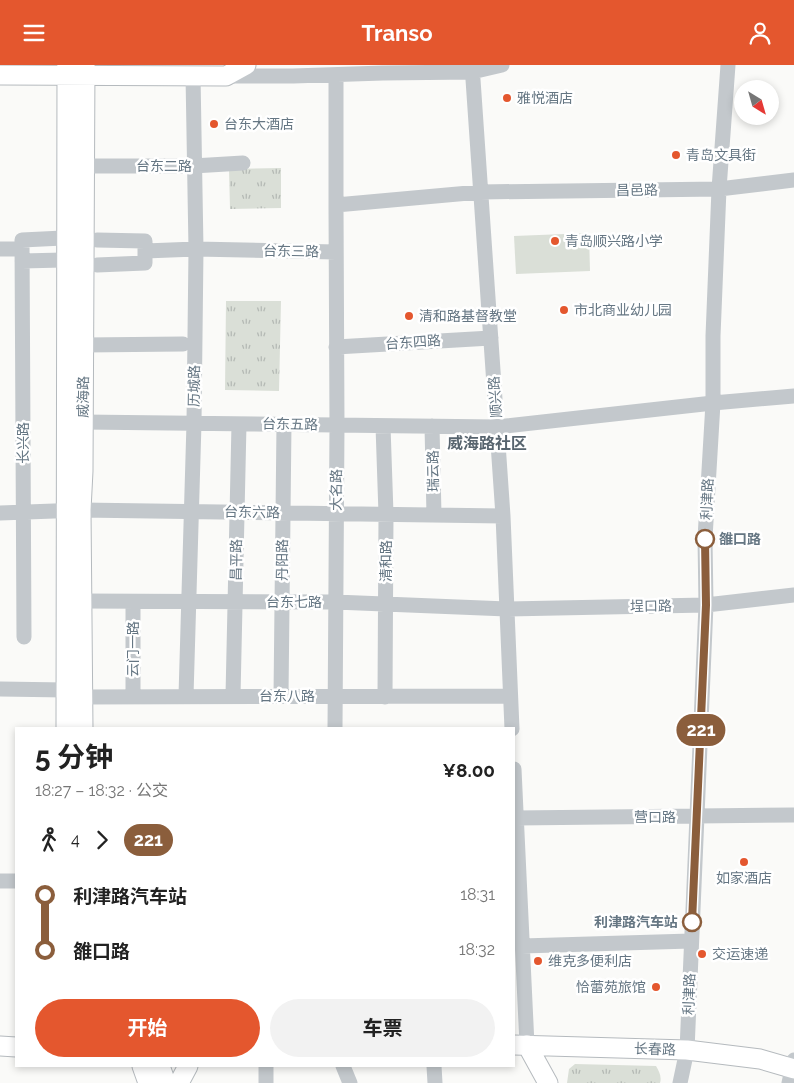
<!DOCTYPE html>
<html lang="zh">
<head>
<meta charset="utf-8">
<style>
  :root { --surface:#fff; --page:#f2f2f2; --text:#222; --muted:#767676; --accent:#e4572e }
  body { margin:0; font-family:Raleway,"Noto Sans SC",sans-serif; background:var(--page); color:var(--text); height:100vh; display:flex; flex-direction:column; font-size:19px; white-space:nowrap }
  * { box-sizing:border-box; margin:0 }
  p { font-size:16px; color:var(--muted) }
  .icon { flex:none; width:28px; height:28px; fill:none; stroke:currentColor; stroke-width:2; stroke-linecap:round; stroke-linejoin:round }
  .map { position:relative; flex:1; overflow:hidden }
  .details { position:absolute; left:15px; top:662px; width:500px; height:340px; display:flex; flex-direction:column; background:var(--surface); border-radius:0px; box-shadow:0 2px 8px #0003 }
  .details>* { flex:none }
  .badge { padding:0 10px; border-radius:16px; font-size:18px; line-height:32px }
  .needle { width:32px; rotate:143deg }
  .buttons { position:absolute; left:734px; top:15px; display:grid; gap:10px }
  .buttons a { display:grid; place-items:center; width:45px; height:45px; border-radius:50%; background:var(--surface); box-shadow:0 2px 8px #0003; font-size:25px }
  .map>.badge { position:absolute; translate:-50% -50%; box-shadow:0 0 0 2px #fff }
  .legs { display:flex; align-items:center; gap:8px; height:55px; padding:0 20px; font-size:16px }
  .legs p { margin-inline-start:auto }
  .overview { display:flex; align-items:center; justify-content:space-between; height:85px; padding:0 20px }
  h1 { font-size:28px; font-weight:700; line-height:38px }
  .button { display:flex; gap:10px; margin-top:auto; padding:10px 20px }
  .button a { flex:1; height:58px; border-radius:30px; background:var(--accent); color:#fff; font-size:20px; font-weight:700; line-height:58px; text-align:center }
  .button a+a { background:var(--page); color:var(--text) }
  ul { padding:0 20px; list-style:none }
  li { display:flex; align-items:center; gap:18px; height:55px; font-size:19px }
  li i { display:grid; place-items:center; width:8px; height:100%; margin:0 6px; background:currentColor }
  li i::after { content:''; width:12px; height:12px; margin:-6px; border:4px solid; border-radius:50%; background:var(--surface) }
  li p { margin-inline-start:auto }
  li:first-child i { background:linear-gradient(#0000 50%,currentColor 0) }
  li:last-child i { background:linear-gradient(currentColor 50%,#0000 0) }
  header { display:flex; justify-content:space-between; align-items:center; height:65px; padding:0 20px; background:var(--accent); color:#fff; font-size:22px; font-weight:700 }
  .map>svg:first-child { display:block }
</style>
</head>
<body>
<header><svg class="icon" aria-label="menu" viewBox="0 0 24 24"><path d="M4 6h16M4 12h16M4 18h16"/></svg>Transo<svg class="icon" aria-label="person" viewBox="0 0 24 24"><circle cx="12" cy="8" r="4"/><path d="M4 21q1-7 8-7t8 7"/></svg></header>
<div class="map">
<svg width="794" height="1018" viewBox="0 0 794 1018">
  <defs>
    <pattern id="park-tufts" width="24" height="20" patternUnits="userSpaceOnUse" patternTransform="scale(1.25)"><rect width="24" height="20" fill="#dadfd7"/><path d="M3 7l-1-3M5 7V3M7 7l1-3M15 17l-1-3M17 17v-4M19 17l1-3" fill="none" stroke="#b4b9b4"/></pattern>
  </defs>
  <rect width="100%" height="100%" fill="#fafaf8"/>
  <path fill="#dadfd7" d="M589,168L590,206L516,209L514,171Z"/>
  <path fill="url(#park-tufts)" d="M281,103V143L230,144L229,104Z
    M226,236H281L279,326L225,325Z
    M575,999L656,1001C659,1006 662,1012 660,1018H567L569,1004Z"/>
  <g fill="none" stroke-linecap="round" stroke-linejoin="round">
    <g stroke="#b5babe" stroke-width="21">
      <path id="major" d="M0,10L226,11L246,0
        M66,664L67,0
        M83,664L81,445L83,406L85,0
        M514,980L687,985L760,994L794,1004
        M527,980L548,1018
        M0,981L16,982
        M142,1001L148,1018
        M160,1001L166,1018
        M179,1018L188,1001"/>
    </g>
    <path stroke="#c3c8cc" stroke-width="15" d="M472,0L503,451L512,664
      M336,10V140
      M227,11H293L383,8L472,7L502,0
      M85,101H193L243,98
      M0,184H22
      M145,186L196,184L336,187
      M22,196L63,195
      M97,200L145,198V176L97,175
      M84,280L183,279
      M336,282L491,273
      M83,357L497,362L713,338L794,331
      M383,361L386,449L385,632
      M432,361L434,450
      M0,448L81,445L503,451
      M81,536L335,537L507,544L706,540L794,530
      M133,537V632
      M24,572L22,175L63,173
      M0,624L66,625L83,632L510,631
      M186,631L194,358L196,184L193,10
      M233,631L239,359
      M281,631L284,359
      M335,664L337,360L336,140L480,127L719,124L794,115
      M514,704L527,980
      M516,753L794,750
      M0,816H16
      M522,881L691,876
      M266,1001V1018
      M343,1001L350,1018
      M434,1001L435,1018
      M680,1018L687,985L706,540L705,473L713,338V271L719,124L728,0
      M789,1018L794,995"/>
    <use href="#major" stroke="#fff" stroke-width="19"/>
  </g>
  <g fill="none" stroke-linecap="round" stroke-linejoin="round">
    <g stroke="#fff" stroke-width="11">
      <path id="line-1" d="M692,857L706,540L705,474"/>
    </g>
    <use href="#line-1" stroke="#8b5e3c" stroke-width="8"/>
  </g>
  <g fill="#e4572e" stroke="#fff" stroke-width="2">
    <circle cx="507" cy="33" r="5"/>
    <circle cx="214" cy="59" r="5"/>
    <circle cx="676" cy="90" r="5"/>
    <circle cx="555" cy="176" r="5"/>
    <circle cx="564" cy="245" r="5"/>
    <circle cx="409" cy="251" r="5"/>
    <circle cx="744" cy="797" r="5"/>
    <circle cx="702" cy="889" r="5"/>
    <circle cx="538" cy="896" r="5"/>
    <circle cx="656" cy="922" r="5"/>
  </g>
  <g fill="#fff" stroke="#8b5e3c" stroke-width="2.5">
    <circle cx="705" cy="474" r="9"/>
    <circle cx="692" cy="857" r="9"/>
  </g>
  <g text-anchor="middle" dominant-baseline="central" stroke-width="5" stroke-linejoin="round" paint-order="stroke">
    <g font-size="14" fill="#657683" stroke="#fff" text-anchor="start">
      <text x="517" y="33">雅悦酒店</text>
      <text x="224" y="59">台东大酒店</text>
      <text x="686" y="90">青岛文具街</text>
      <text x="565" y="176">青岛顺兴路小学</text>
      <text x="574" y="245">市北商业幼儿园</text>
      <text x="419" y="251">清和路基督教堂</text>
      <text x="744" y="813" text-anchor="middle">如家酒店</text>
      <text x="712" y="889">交运速递</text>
      <text x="548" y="896">维克多便利店</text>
      <text x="646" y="922" text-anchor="end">恰蕾苑旅馆</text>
    </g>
    <g font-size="14" fill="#657683" stroke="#fff">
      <text x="164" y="101">台东二路</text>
      <text transform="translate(637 125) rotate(-1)">昌邑路</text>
      <text transform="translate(291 186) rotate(1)">台东三路</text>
      <text transform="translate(413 277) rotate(-4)">台东四路</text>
      <text transform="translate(194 321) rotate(-89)">历城路</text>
      <text transform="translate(83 332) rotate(-89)">威海路</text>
      <text transform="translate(495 332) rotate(-94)">顺兴路</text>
      <text transform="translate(290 359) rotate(1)">台东五路</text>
      <text transform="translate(23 378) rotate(-90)">长兴路</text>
      <text transform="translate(433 406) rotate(-91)">瑞云路</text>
      <text transform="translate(336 425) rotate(-89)">大名路</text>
      <text transform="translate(707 434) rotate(-87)">利津路</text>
      <text transform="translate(252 447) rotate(1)">台东六路</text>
      <text transform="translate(236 495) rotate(-89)">昌平路</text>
      <text transform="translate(282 495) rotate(-89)">丹阳路</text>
      <text transform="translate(386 496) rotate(-90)">清和路</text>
      <text x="294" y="537">台东七路</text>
      <text transform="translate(651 541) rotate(-1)">埕口路</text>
      <text transform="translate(133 584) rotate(-90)">云门一路</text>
      <text x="287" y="631">台东八路</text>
      <text x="655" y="752">营口路</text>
      <text transform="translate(689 929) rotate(-88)">利津路</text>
      <text transform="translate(655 984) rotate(2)">长春路</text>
    </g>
    <g font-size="14" font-weight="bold" fill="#657683" stroke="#fff" text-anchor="start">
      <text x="719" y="474">雒口路</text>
      <text x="678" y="857" text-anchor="end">利津路汽车站</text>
    </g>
    <g font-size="16" font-weight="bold" fill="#57646e" stroke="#fff">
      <text x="487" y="378">威海路社区</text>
    </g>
  </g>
</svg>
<div class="buttons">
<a><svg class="needle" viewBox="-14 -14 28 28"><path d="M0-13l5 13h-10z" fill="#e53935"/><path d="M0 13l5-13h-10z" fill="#767676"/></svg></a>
</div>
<b class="badge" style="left:701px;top:665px;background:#8b5e3c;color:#fff">221</b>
<section class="details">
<div class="overview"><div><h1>5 分钟</h1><p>18:27 – 18:32 · 公交</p></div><b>¥8.00</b></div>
<div class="legs"><svg class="icon" aria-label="walk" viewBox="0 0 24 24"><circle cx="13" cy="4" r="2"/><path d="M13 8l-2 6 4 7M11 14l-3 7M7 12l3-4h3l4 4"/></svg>4<svg class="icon" aria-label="forward" viewBox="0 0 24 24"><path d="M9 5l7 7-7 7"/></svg><b class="badge" style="background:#8b5e3c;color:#fff">221</b></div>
<ul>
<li><i style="color:#8b5e3c"></i><b>利津路汽车站</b><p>18:31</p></li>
<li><i style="color:#8b5e3c"></i><b>雒口路</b><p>18:32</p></li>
</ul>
<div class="button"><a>开始</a><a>车票</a></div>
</section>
</div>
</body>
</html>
